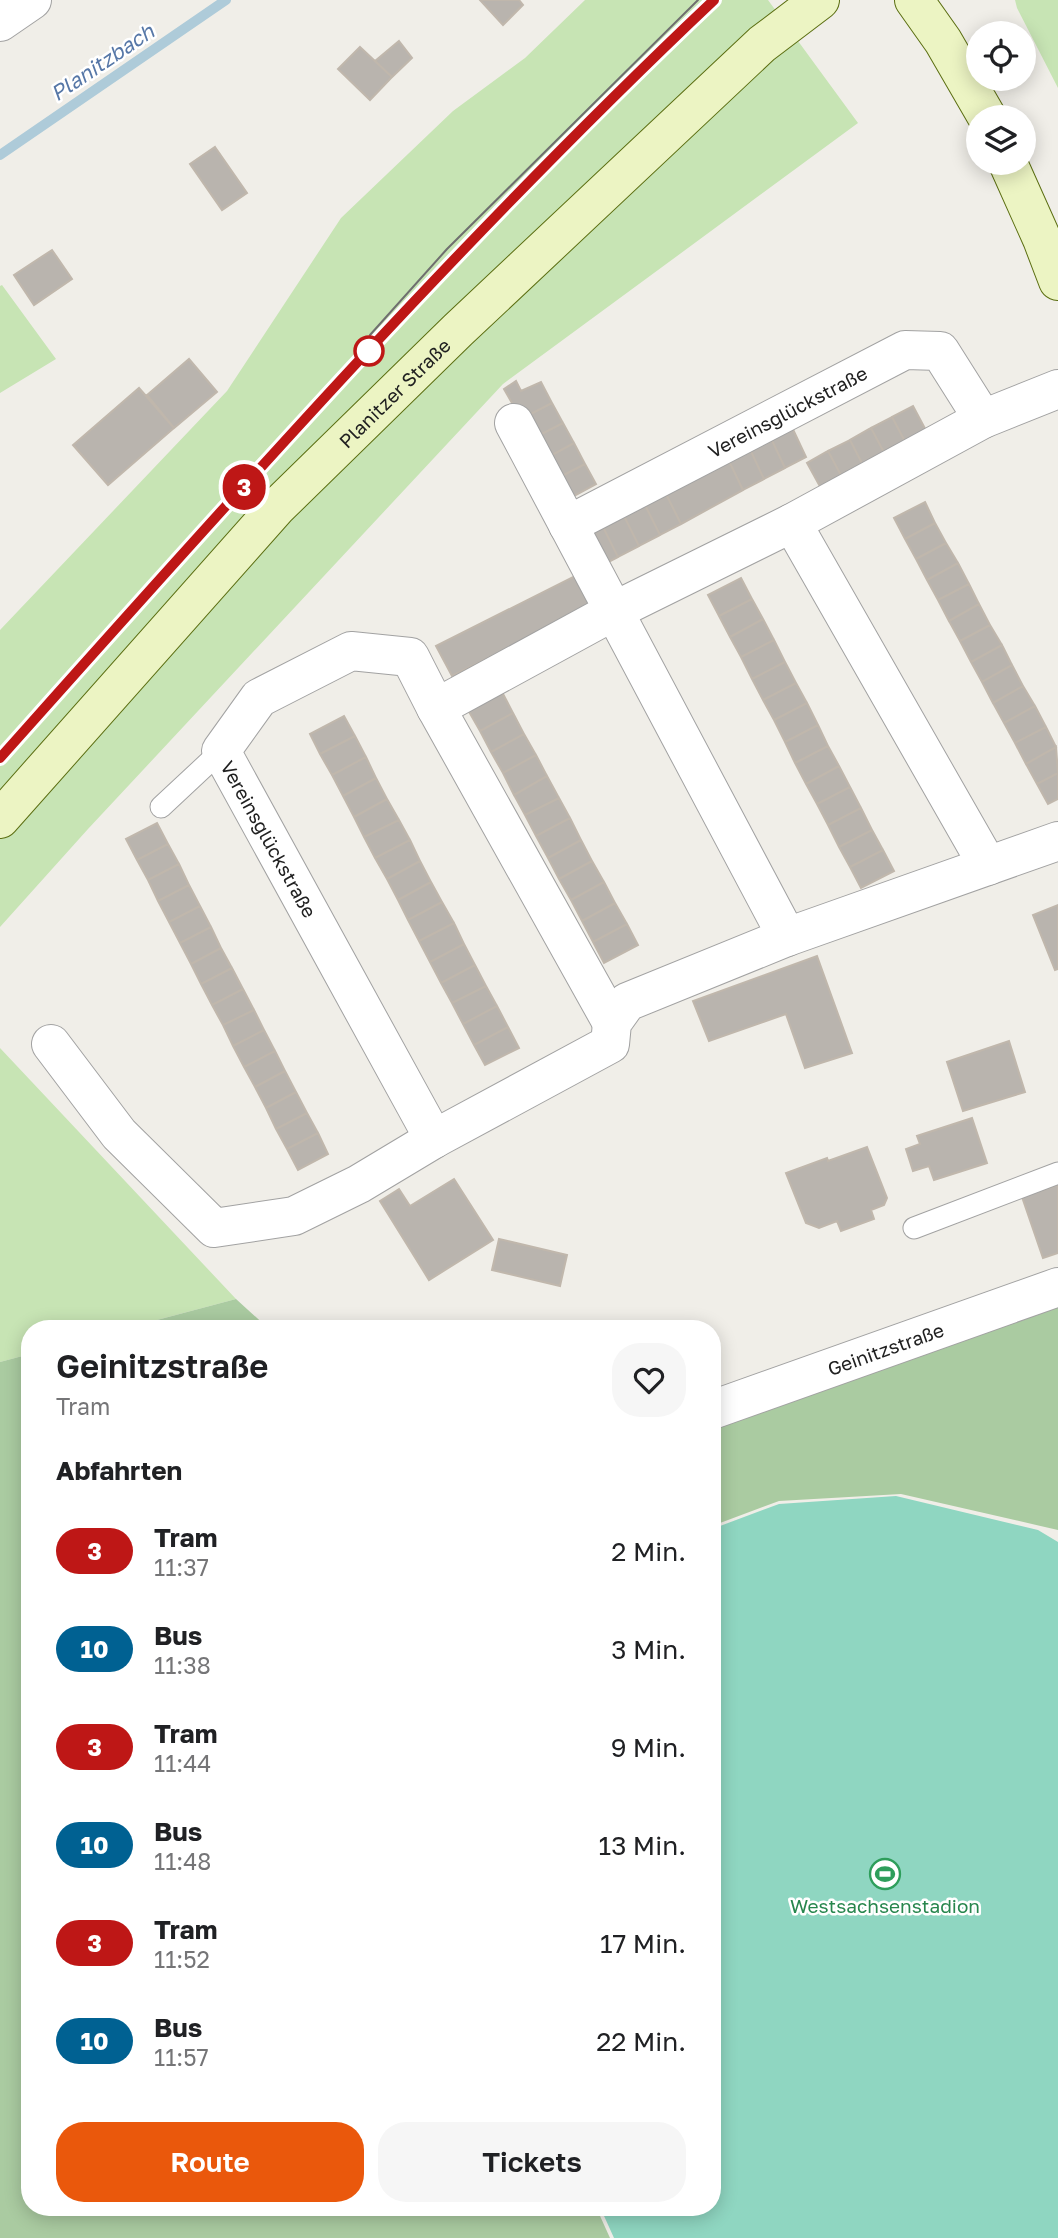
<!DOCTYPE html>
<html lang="de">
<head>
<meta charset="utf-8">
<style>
  :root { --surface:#fff; --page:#f6f6f6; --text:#202124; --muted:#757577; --accent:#ea580c }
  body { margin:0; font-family:"Golos Text",sans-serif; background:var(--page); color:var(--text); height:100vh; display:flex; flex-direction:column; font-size:26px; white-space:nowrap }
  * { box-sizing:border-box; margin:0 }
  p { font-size:23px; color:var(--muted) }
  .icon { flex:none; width:38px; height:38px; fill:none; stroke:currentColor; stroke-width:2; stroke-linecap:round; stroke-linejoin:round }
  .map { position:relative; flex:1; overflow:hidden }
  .details { position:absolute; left:21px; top:1320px; width:700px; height:896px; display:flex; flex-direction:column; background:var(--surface); border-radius:28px; box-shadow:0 4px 18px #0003 }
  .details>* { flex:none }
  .badge { padding:0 14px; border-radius:23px; font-size:24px; line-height:46px }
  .fabs { position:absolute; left:966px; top:21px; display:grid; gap:14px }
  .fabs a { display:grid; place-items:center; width:70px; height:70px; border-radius:50%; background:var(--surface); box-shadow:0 4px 18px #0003; font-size:35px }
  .map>.badge { position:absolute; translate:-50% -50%; box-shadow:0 0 0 4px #fff }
  h2 { padding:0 35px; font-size:26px; line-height:63px }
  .round { display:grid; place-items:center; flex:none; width:74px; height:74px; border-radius:28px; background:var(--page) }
  .summary { display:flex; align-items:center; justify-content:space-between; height:119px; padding:0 35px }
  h1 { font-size:33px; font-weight:600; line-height:52px }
  .action { display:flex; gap:14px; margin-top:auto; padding:14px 35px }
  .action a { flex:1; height:80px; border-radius:28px; background:var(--accent); color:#fff; font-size:28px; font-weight:600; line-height:80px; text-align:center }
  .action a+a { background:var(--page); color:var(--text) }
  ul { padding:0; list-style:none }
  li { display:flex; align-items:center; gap:21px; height:98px; padding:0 35px }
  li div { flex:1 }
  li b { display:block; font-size:26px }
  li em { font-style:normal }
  li .badge { min-width:77px; font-weight:700; text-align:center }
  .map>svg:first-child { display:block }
</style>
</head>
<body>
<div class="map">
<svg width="1058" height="2238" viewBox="0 0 1058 2238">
  <rect width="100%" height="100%" fill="#f0eee8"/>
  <path fill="#c7e4b4" d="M585,0H768L858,123L503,384L88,829L0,927V630L227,391L341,218L453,111L525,58Z
    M1015,0H1058V88L1017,8Z
    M2,285L56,359L0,393V286Z
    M0,1048L236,1299L127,1328H30V1354L0,1362Z"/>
  <path fill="#aacba1" d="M1058,1297V1530L901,1494L779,1501L712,1526V1428Z
    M236,1299L268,1328H127Z
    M30,1354V2207H596L610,2238H0V1362Z"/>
  <path fill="#8fd6c1" d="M896,1496L1038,1530L1058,1542V2238H614L600,2207H712V1529L779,1504Z"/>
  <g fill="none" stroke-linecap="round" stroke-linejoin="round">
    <path stroke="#aecbd9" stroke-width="10" d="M0,155L226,0"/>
  </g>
  <path fill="#b9b4ae" stroke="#c0b7ac" stroke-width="2" d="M480,0H519L523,5L503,25Z
    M399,41L412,58L392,77L375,61Z
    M360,47L392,77L370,100L338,69Z
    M215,147L247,193L222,210L190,164Z
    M52,250L72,279L34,305L14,275Z
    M189,359L217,392L174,428L147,395Z
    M516,381L521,391L541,382L552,403L521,419L504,389Z
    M139,388L174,428L108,485L73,445Z
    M552,403L563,423L532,439L521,419Z
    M913,406L929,436L908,447L892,417Z
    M892,417L908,447L887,458L871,428Z
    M563,423L574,443L543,460L532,439Z
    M790,423L806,457L785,468L769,434Z
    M871,428L887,458L865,469L850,440Z
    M769,434L785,468L764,479L748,445Z
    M850,440L865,469L844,481L828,451Z
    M574,443L585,464L554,480L543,460Z
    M748,445L764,479L743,490L727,457Z
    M828,451L844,481L823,492L807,463Z
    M727,457L743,490L681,524L664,490Z
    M585,464L596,484L565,501L554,480Z
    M664,490L681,524L660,535L643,501Z
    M643,501L660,535L639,546L622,512Z
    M925,502L935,523L905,539L894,518Z
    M622,512L639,546L618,557L601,523Z
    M601,523L618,557L597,568L580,535Z
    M935,523L946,543L916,559L905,539Z
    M946,543L958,563L927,580L916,559Z
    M958,563L969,584L938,600L927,580Z
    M579,574L594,605L452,676L436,646Z
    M741,578L752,599L719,616L708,595Z
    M969,584L979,604L949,621L938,600Z
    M752,599L763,619L730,637L719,616Z
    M979,604L990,625L960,641L949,621Z
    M763,619L774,640L741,657L730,637Z
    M990,625L1002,645L971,662L960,641Z
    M774,640L785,662L752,679L741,657Z
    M1002,645L1012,665L982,682L971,662Z
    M785,662L796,683L763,700L752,679Z
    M1012,665L1023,686L993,703L982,682Z
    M796,683L807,703L774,720L763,700Z
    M1023,686L1035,706L1004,723L993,703Z
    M502,692L513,713L480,731L468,710Z
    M807,703L818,725L785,742L774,720Z
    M1035,706L1046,727L1015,743L1004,723Z
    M513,713L524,734L491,752L480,731Z
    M344,716L355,736L320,754L310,734Z
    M818,725L828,746L795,763L785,742Z
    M1046,727L1056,747L1026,764L1015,743Z
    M524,734L536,755L503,773L491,752Z
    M355,736L366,757L332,775L320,754Z
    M828,746L839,766L806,784L795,763Z
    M1056,747L1058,773L1037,784L1026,764Z
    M536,755L547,776L514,795L503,773Z
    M366,757L376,778L343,796L332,775Z
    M839,766L850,787L817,804L806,784Z
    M1058,773V799L1048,804L1037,784Z
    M547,776L559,798L525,815L514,795Z
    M376,778L387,799L354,817L343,796Z
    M850,787L861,808L828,825L817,804Z
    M559,798L570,818L536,836L525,815Z
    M387,799L399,820L364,837L354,817Z
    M861,808L872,830L839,847L828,825Z
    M570,818L581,840L548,858L536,836Z
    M399,820L410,840L375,858L364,837Z
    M157,823L168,844L137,860L126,839Z
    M872,830L883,850L850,867L839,847Z
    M410,840L420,861L387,879L375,858Z
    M581,840L592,861L559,879L548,858Z
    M168,844L179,864L148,880L137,860Z
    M883,850L894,871L861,888L850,867Z
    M420,861L431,882L398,900L387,879Z
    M592,861L604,882L571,900L559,879Z
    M179,864L189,885L158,901L148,880Z
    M431,882L442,902L408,920L398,900Z
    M604,882L615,903L582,921L571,900Z
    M189,885L200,906L169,922L158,901Z
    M442,902L454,923L419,941L408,920Z
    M615,903L627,924L593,942L582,921Z
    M1058,905V969L1055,970L1033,915Z
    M200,906L211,927L180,943L169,922Z
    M454,923L464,944L430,962L419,941Z
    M627,924L638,945L604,963L593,942Z
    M211,927L221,948L191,964L180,943Z
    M464,944L475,965L441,983L430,962Z
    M221,948L232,968L201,984L191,964Z
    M817,956L852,1053L805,1068L786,1014L709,1041L693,1001Z
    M475,965L486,986L452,1003L441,983Z
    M232,968L243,989L212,1005L201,984Z
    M486,986L497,1006L463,1024L452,1003Z
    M243,989L254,1010L223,1025L212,1005Z
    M497,1006L508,1027L474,1045L463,1024Z
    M254,1010L264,1030L233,1046L223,1025Z
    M508,1027L519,1048L485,1065L474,1045Z
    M264,1030L275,1051L244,1067L233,1046Z
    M1009,1041L1025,1092L963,1111L947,1062Z
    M275,1051L285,1071L255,1087L244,1067Z
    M285,1071L296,1092L266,1108L255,1087Z
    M296,1092L307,1113L276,1129L266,1108Z
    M307,1113L318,1133L287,1149L276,1129Z
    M972,1118L987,1163L934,1180L929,1166L913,1171L906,1149L920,1144L917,1136Z
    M318,1133L328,1154L298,1170L287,1149Z
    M867,1147L887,1198L884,1205L871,1210L874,1219L841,1231L837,1221L819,1228L806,1223L786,1173L827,1158L828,1161Z
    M454,1179L493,1240L429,1280L380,1201L399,1189L410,1206Z
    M1058,1185V1253L1043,1258L1022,1197Z
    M499,1239L567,1255L560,1286L492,1270Z"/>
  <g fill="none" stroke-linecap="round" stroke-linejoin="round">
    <g stroke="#a2a2a2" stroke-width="23">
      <path id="service" d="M161,807L221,751
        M914,1228L1058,1173"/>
    </g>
    <g stroke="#a2a2a2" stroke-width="40">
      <g id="minor">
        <path d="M0,22L32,0"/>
        <path d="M514,423L787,937"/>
        <path d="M792,523L983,419L1058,389"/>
        <path id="s1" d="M568,525L905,350L940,351L983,419"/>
        <path d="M436,708L612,1023"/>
        <path d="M51,1044L119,1134L214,1228L294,1216L359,1184L434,1139L610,1044L612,1023L627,1002L787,937L1058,841"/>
        <path d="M434,1139L221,751L259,698L351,651L410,657L436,708L614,611L792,523L988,866"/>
        <path id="s2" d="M712,1410L1058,1287"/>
      </g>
    </g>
    <g stroke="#5b6e11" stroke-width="40">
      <g id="secondary">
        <path d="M914,0L943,41L987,117"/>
        <path d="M1008,163L1042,239L1058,281"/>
        <path id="s3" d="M0,819L277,507L458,330L762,44L820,0"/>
      </g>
    </g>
    <use href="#service" stroke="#fff" stroke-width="21"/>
    <use href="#minor" stroke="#fff" stroke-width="38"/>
    <use href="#secondary" stroke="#ecf4c3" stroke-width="38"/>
    <path stroke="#6f6f6f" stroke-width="2" d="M370,335L447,249L698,0
      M0,758C232,500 461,237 714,0"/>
  </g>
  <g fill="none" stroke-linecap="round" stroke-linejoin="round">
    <g stroke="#fff" stroke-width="16">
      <path id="line" d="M0,758C231,499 462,238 714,0"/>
    </g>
    <use href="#line" stroke="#be1716" stroke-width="10"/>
  </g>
  <defs>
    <g id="stadium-ring" transform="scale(1.575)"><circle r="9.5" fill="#fff" stroke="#2e9e5b" stroke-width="1.5"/><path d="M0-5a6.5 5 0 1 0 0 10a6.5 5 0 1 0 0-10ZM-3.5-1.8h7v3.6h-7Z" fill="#2e9e5b"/></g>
  </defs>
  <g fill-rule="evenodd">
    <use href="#stadium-ring" x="885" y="1874"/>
  </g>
  <circle fill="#fff" stroke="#be1716" stroke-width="3.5" cx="369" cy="351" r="14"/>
  <g text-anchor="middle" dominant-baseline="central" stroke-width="5" stroke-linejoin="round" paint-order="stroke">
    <g font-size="19" fill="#212121" stroke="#fff">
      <text stroke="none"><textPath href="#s3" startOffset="581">Planitzer Straße</textPath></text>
      <text stroke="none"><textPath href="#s1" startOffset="247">Vereinsglückstraße</textPath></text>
      <text transform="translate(269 839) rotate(61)">Vereinsglückstraße</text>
      <text stroke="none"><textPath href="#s2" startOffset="184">Geinitzstraße</textPath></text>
    </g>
    <g font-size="19" fill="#27864d" stroke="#fff">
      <text x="885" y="1905">Westsachsenstadion</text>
    </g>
    <g font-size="21" font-style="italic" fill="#5677a7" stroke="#fff">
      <text transform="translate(102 62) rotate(-34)">Planitzbach</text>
    </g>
  </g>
</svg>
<div class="fabs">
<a><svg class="icon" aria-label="locate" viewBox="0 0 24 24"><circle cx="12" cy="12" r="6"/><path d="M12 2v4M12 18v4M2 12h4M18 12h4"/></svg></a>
<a><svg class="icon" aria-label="layers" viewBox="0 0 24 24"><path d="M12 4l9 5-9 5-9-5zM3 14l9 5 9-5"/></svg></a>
</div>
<b class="badge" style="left:244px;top:487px;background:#be1716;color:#fff">3</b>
<section class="details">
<div class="summary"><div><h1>Geinitzstraße</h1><p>Tram</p></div><a class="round"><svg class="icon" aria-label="heart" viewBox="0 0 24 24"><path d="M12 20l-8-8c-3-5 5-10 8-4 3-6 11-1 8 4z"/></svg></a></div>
<h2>Abfahrten</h2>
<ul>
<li><span class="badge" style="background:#be1716;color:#fff">3</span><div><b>Tram</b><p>11:37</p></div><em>2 Min.</em></li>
<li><span class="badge" style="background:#006192;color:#fff">10</span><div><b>Bus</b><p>11:38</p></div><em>3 Min.</em></li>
<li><span class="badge" style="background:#be1716;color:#fff">3</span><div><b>Tram</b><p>11:44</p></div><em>9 Min.</em></li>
<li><span class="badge" style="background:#006192;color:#fff">10</span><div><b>Bus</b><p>11:48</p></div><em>13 Min.</em></li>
<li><span class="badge" style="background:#be1716;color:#fff">3</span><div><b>Tram</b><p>11:52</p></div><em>17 Min.</em></li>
<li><span class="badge" style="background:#006192;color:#fff">10</span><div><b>Bus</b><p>11:57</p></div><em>22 Min.</em></li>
</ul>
<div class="action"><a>Route</a><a>Tickets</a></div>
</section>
</div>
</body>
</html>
